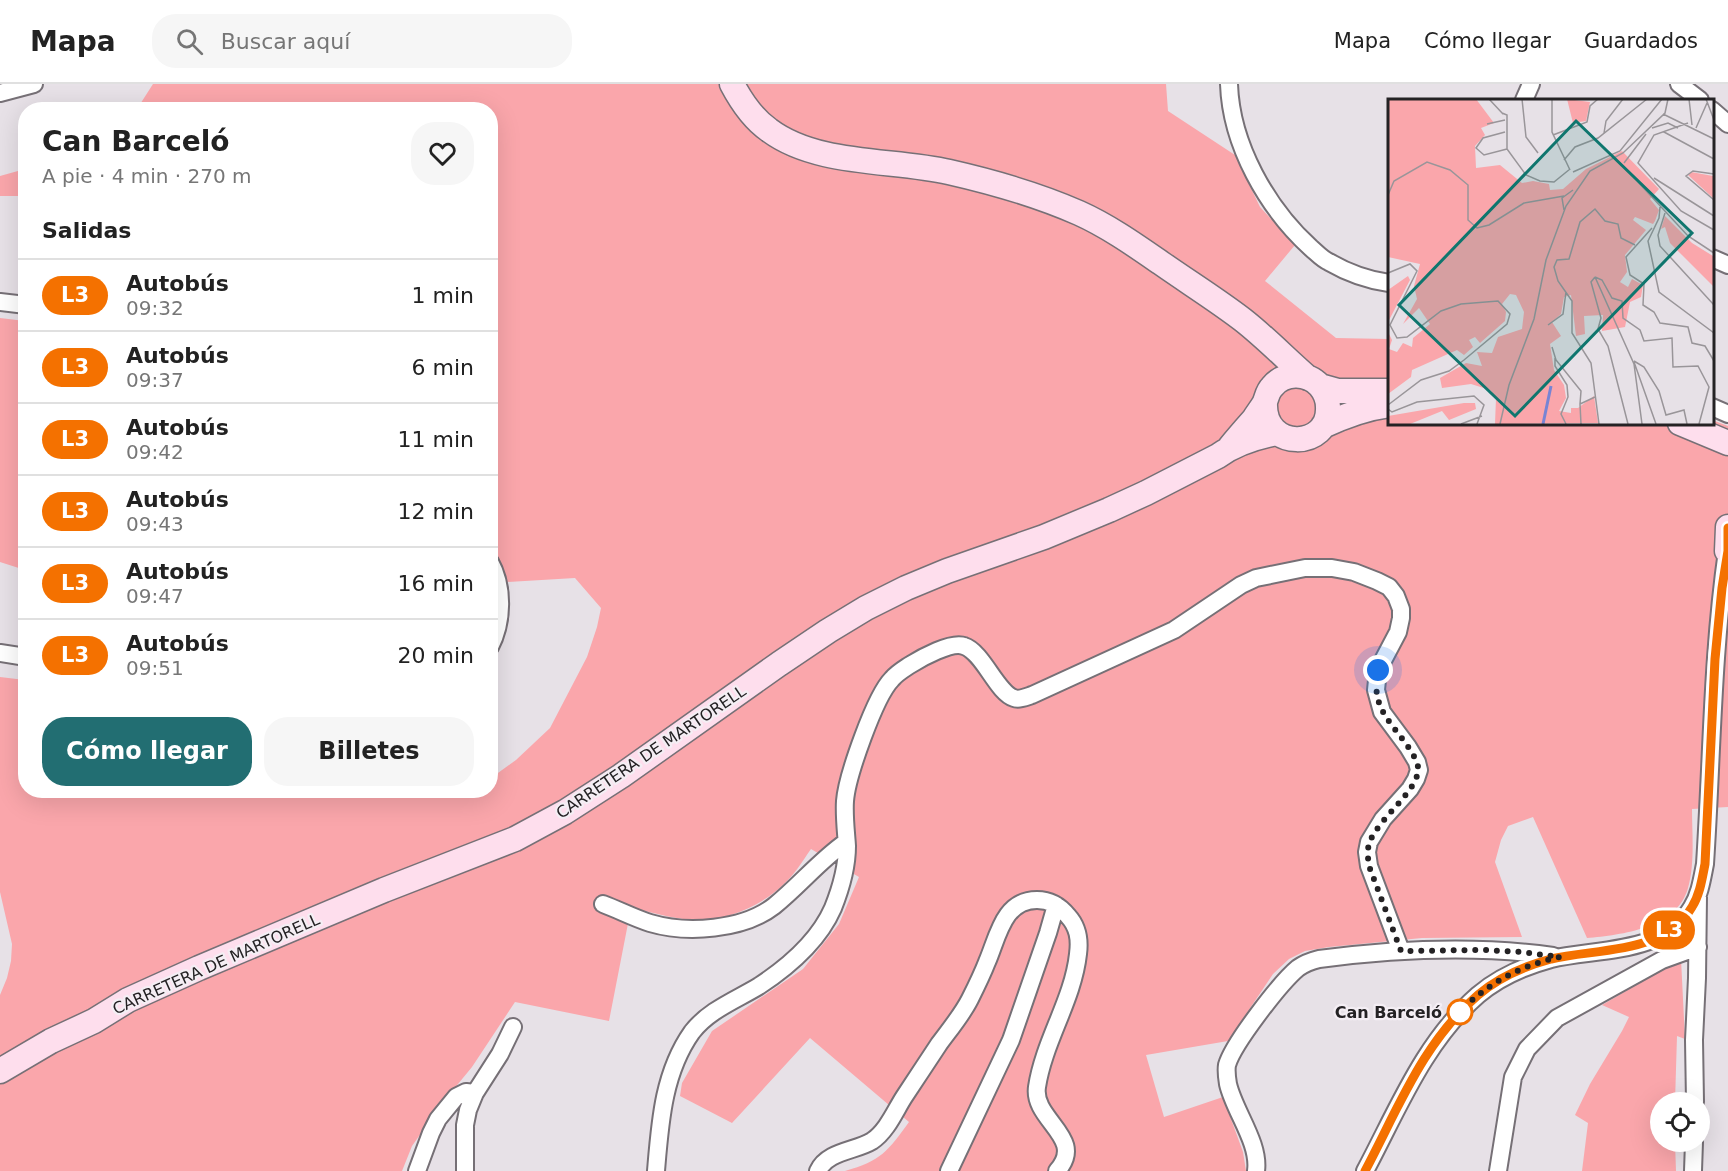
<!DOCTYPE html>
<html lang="es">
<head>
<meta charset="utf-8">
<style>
  :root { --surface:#fff; --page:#f6f6f6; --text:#222; --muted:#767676; --line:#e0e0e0; --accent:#226e72 }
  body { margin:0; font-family:"DejaVu Sans",sans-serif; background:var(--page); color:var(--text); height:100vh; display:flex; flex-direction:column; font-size:22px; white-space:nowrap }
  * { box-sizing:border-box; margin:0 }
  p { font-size:20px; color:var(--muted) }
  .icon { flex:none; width:33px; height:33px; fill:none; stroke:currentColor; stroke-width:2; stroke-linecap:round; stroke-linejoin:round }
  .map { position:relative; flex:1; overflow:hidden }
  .drawer { position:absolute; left:18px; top:18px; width:480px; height:696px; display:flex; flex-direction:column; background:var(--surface); border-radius:24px; box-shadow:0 6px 24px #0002 }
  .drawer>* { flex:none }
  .badge { padding:0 12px; border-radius:20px; font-size:21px; line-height:39px }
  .tools { position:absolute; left:1650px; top:1008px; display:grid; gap:12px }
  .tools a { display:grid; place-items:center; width:60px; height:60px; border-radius:50%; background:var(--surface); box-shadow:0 6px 24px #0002; font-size:30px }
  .you { position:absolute; width:30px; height:30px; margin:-15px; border:4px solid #fff; border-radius:50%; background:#1a73e8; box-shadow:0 0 0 9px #1a73e833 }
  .map>.badge { position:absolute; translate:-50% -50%; box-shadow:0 0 0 3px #fff }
  h2 { padding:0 24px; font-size:22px; line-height:54px }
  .round { display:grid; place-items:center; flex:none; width:63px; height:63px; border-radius:24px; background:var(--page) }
  .overview { display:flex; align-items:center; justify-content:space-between; height:102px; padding:0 24px }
  h1 { font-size:28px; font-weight:800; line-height:45px }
  .button { display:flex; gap:12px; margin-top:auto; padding:12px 24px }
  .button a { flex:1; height:69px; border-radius:24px; background:var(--accent); color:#fff; font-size:24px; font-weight:800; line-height:69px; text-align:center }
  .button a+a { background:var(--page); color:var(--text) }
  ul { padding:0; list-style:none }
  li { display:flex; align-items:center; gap:18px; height:72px; padding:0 24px; border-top:2px solid var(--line) }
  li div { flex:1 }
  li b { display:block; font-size:22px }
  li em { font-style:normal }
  li .badge { min-width:66px; font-weight:700; text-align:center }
  header { display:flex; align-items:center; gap:36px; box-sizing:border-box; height:84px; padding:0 30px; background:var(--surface); border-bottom:2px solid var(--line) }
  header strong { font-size:28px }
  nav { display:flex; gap:33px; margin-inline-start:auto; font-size:21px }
  .search { width:420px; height:54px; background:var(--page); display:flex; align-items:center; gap:15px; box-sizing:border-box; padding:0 21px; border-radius:24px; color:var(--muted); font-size:22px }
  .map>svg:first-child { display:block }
</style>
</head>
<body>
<header>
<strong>Mapa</strong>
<div class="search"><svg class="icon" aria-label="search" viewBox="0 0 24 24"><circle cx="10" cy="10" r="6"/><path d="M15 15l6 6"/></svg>Buscar aquí</div>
<nav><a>Mapa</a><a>Cómo llegar</a><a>Guardados</a></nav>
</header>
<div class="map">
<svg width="1728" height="1087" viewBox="0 0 1728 1087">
  <rect width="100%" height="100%" fill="#e7e1e7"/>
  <path fill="#faa6ab" d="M153,0H1166L1168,27L1235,71L1260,123L1295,161L1265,197L1336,254L1389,255V339H1712V336L1728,342V723L1692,725C1692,750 1695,779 1688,804C1677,844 1622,851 1587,854L1533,733L1508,742L1501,756L1495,778L1522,853L1422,854L1329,863L1305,867L1289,875L1273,890L1228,957L1146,971L1164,1033L1223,1013L1243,1068L1246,1087H845C881,1077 888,1067 909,1038L810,954L732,1039L680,1012L682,999L712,947L803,885L839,840L859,793L811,765C802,778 794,791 783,801C760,823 721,839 690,836C671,834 651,828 631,824L609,937L515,918L472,983L444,1017L412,1062L402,1087H0V911L7,894L11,877L12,860L0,808V593L25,596L26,706H446L458,711L471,707L490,706L491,694L516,676L550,644L587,573L597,543L601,524L575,494L491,499L490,26L137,25Z
    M25,85V112H0V92Z
    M0,234L25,237V486L0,478Z
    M1681,875L1685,955L1677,952L1675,1018H1660V1058H1675L1676,1087H1582L1588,1039L1575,1031L1590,1000L1622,947L1629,933L1602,921Z"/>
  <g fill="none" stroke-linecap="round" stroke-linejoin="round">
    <g stroke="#767076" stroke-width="20">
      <path id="street" d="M1229,0C1231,61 1267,124 1311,164C1317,169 1322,175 1329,178C1348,189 1367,196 1389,199
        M1679,0L1700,16
        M0,9L34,0
        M1524,16L1531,0
        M1712,26L1728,40
        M1712,174L1728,181
        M0,218L26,221
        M1712,323L1728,330
        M490,478C504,503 503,538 490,563
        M0,569L26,573
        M603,820C619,826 634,834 650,839C687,850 743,846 774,822C800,801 820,776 846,758
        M1695,1018L1694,956L1697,894L1698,813
        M417,1087L431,1049L438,1035L456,1013L466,1008L475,1009
        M465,1087V1041L468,1026L475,1009L500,970L513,943
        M656,1087C660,1039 663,989 692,948C709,926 736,916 759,902C788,883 819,856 833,824C841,804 847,784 847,762C846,747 844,732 845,717C847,692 875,612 892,595C897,589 904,585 910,581C921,574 952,557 964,562C983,568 997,609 1014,614C1019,616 1026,613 1032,611L1174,546L1241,501L1256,494L1305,484H1332L1354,488L1377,497L1389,503L1396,512L1401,525V534L1398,548L1378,586L1376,606L1382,628L1408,663L1417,678L1419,686L1416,695L1410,705L1383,735L1369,758L1367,768L1369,782L1401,867
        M818,1087C827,1067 856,1067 872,1057C887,1047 895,1027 904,1013C916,995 927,978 939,960C950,945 962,931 970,915C976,903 982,891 987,878C998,853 1003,816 1037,816C1049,816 1060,822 1068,832C1078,843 1080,855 1078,870C1073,916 1044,957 1037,1003C1032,1036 1087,1054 1057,1087
        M949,1087L1011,956L1048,849L1056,821
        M1256,1087C1260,1059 1234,1027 1228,1000C1227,994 1226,987 1227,981C1233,960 1280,899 1298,884C1305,879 1311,877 1319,875C1397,865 1475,861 1553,872
        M1365,1087C1398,1025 1424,958 1478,911C1498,894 1525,882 1551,875C1597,864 1664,871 1692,823C1700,810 1702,795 1705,780C1712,675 1712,571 1727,467
        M1498,1087L1513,993L1527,965L1557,934L1662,876L1698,863
        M1693,1087L1694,1058"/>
    </g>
    <g stroke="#767076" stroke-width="27">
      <path id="secondary" d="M732,0C741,17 753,35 769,46C817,82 893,75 949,88C993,98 1038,111 1079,129C1108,142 1135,161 1161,179C1188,198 1217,216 1243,236C1266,254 1286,275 1308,294
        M1320,302L1338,307H1389
        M1680,339L1728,359
        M1323,342C1344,332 1366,324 1389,321
        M1230,363C1238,353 1246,344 1254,335C1257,330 1261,325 1264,320C1267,314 1267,308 1272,303C1284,288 1307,288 1320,302C1325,308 1328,316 1328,323C1330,366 1263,367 1265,319
        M1727,467L1728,443
        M0,987L51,957L94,937L128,916L199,884L384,806L515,755L565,728L621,692L779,580L828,547L866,524L906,504L947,487L1044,453L1109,426L1146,409L1218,372C1236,359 1256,353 1277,349"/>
    </g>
    <use href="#street" stroke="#fff" stroke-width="16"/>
    <use href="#secondary" stroke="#fedeed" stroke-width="24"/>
  </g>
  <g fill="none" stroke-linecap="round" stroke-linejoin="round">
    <g stroke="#fff" stroke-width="14">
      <path id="line" d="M1365,1087C1398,1025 1423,958 1478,911C1498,894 1525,882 1551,875C1597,864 1664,871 1692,823C1700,810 1702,795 1705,780L1715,575L1722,504L1728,467V444"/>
    </g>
    <use href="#line" stroke="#f47100" stroke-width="9"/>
    <path stroke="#242224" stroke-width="6" stroke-dasharray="0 10.8" d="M1378,586C1370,625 1392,638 1411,667C1414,673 1418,678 1418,684C1420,706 1377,735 1369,760C1367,767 1368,775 1369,782L1401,867L1485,866L1521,868L1560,873C1531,879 1504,891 1481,909C1473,914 1466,923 1460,928"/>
  </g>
  <circle fill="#fff" stroke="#f47100" stroke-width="3" cx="1460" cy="928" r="12"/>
  <g text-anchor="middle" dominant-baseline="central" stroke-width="4.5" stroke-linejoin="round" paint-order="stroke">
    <g font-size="16" fill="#242224" stroke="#f4eef4">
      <text transform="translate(651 668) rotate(-34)">CARRETERA DE MARTORELL</text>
      <text transform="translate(216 880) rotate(-24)">CARRETERA DE MARTORELL</text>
    </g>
    <g font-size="16" font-weight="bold" fill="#242224" stroke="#f4eef4" text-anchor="end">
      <text x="1442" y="928">Can Barceló</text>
    </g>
  </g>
  <g transform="translate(1388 15)">
    <rect width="326" height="326" fill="#e7e1e7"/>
    <path d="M0,0H88L106,24L93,29L97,36L87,47L88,69L112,66L134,84L145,82L161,85L162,91L175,90L198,70L234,52L271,90L262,100L271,111L267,122L265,125L247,118L245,121L258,131L237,156L239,173L232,183L240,188L244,180L255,186L253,198L242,203L237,228L214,232L215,216L196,217L197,235L188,237L183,196L176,198L173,215L164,223L173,237L162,245L166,271L176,286L178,299L171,312L183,314V309H190L206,297L210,324L107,325L108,299L102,291L83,285L54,289L52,279L78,264L94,267L89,253L104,254L110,238L134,230L136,213L128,196L122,195L114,205L118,213L117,222L92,244L87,238L81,241L85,248L76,256L69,251L24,271L23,278L0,295V233L4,241L1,250L9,253L15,244L24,248L25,239L42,225L31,209L15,225L29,200L26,187L32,165L0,158ZM179,0L202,3L198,22L185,24ZM303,73L325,77V99L300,76ZM277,117L304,144L325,157V187L282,144L277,128L273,130ZM20,177L22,181L0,223V191ZM76,304H87L88,310L61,321L54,312L22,325H0V317Z" fill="#faa6ab"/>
    <path fill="none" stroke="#7784d4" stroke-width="3" d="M155,325L163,287"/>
    <path fill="none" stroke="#999599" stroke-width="1.5" d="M101,0L115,15M134,0L138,38L150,54M164,0V33L182,71M301,0L304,26M318,0L326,21M114,14L119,16V50L138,76L152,82L166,83L182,70M275,15L326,40M300,24L266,36L250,64L293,112L326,131M99,25L117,21M264,29L280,24L290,29M308,29L319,4M117,33L95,39L88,49L96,56L119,50M276,33L326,60M216,34L218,22L235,0M165,36L199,23L202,7L210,0M176,61L187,48L210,39L259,0M236,64L258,35M238,70L300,137L326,154M185,73L232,52L274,0M326,75L305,72L298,77L326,101M266,79L326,117M0,96L6,82L39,63L62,71L80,86V121L89,129L101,126L136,104L176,97M272,108L271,119L260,142L271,193L326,234M176,111L174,99L185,91M277,114L270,136L272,147L326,206M264,129L238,158L242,176L256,185L255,206L266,213L272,224L300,228L304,244L317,247L326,262M0,174L22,165L29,172L2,226L9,239L19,238L53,212L73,205L110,202L122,215L119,225L76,261L61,272L33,281L0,306M207,178L214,181L224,199L234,202L235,219L252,231L256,242L284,239L285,268L310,267L321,288L311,325M207,178L246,265L254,325M207,178L203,183L213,219L210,230L220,247L240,325M160,226L175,215L178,193M164,248L168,261L193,292L192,305M167,259V267L179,286L180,298L173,315L178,325M246,262L256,268L271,292L278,316L296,311L299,325M246,263L268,325M0,310L4,313L29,303L86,297L96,306L89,325M73,325L94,317M112,325L121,286L146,220L158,161L178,107L202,72L235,54L277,14L280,0M193,325L192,305L207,298M211,325L203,264L184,234V202L170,182L166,168L169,161L181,160L192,123L207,110L217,122L230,125L233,139L247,146"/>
    <path fill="#0f766e" fill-opacity="0.15" stroke="#0f766e" stroke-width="3" d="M188,22L304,134L127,317L11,206Z"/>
    <rect width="326" height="326" fill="none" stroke="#242224" stroke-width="3"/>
  </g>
</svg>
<div class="tools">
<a><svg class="icon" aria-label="locate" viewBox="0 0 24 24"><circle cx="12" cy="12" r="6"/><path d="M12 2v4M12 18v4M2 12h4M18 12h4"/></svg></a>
</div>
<div class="you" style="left:1378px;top:586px"></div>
<b class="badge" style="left:1669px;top:846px;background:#f47100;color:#fff">L3</b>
<section class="drawer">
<div class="overview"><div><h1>Can Barceló</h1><p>A pie · 4 min · 270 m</p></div><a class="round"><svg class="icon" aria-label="heart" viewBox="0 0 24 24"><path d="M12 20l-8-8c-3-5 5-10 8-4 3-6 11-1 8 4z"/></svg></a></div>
<h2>Salidas</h2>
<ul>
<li><span class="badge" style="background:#f47100;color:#fff">L3</span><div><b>Autobús</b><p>09:32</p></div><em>1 min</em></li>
<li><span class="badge" style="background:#f47100;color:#fff">L3</span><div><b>Autobús</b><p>09:37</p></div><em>6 min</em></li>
<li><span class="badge" style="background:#f47100;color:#fff">L3</span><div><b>Autobús</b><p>09:42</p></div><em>11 min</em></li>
<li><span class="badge" style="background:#f47100;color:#fff">L3</span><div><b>Autobús</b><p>09:43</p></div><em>12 min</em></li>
<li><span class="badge" style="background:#f47100;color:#fff">L3</span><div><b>Autobús</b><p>09:47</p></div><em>16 min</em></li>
<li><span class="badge" style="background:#f47100;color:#fff">L3</span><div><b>Autobús</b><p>09:51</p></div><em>20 min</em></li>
</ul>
<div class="button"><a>Cómo llegar</a><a>Billetes</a></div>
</section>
</div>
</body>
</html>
